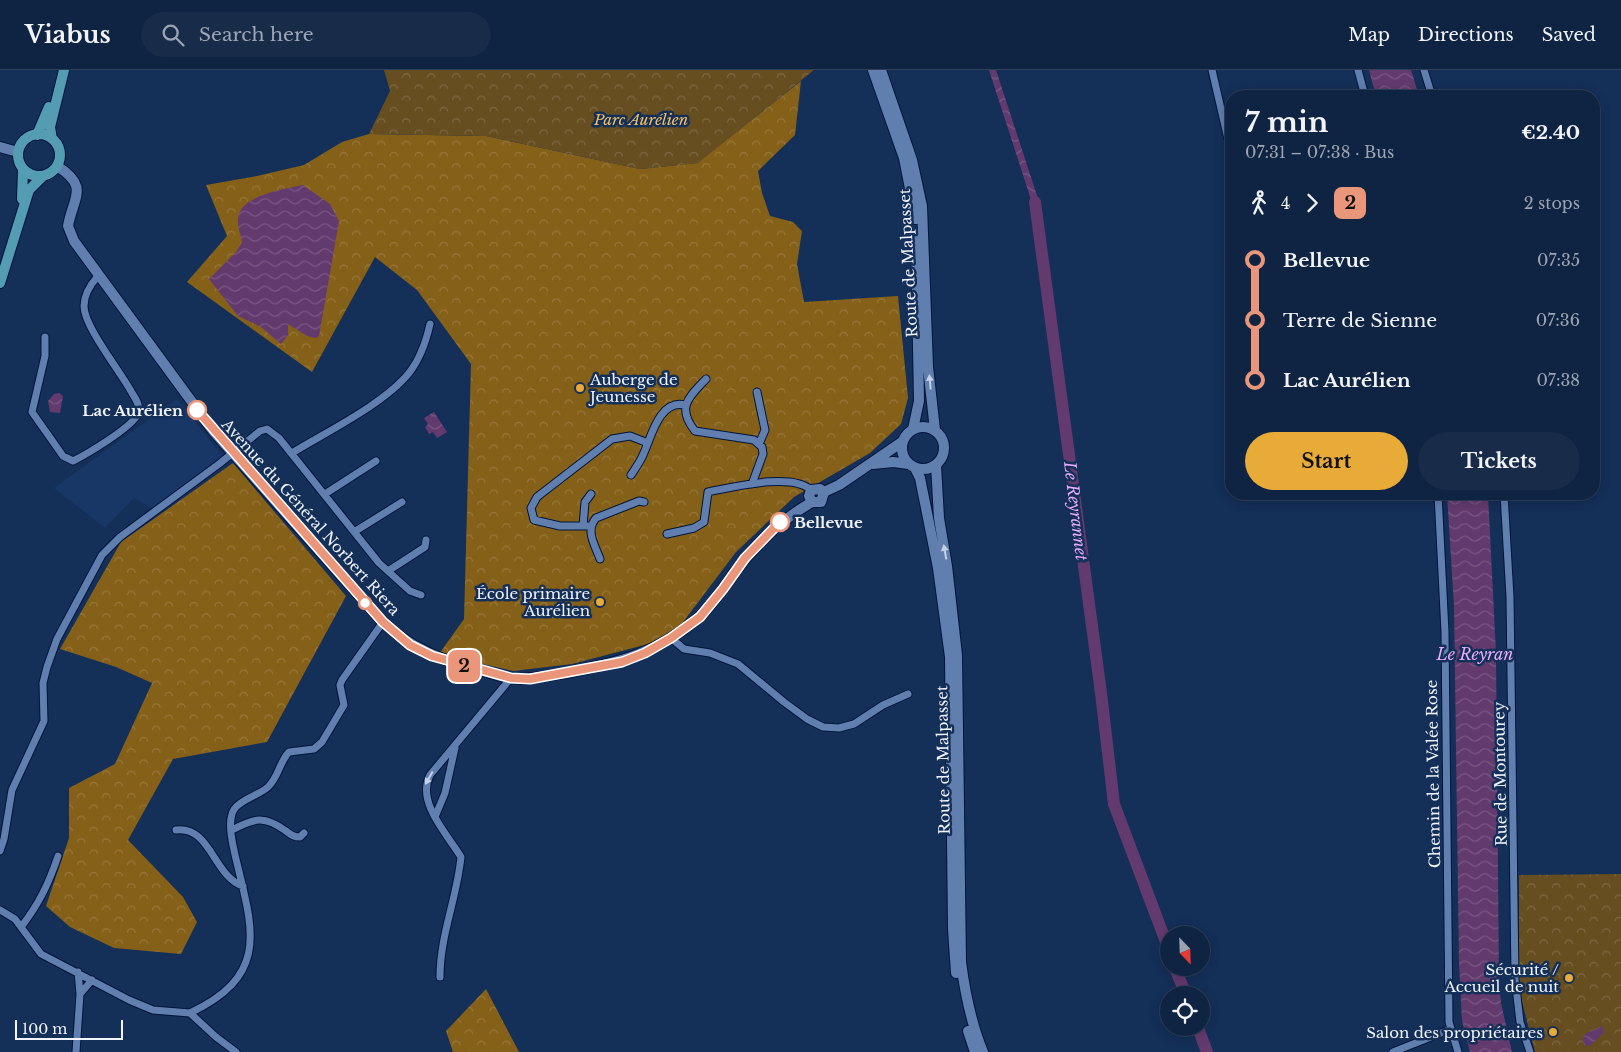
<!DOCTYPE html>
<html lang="en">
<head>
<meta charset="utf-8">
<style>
  :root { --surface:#0f2342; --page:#182b49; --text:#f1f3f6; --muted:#9ba4b2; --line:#2f405b; --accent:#e8ab37 }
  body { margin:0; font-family:"Libre Baskerville",serif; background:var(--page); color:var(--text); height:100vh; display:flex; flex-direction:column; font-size:19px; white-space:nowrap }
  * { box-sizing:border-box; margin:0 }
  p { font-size:16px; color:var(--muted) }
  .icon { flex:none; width:28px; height:28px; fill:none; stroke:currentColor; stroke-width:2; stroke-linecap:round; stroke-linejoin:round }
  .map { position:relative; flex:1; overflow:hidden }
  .side { position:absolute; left:1225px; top:20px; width:375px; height:410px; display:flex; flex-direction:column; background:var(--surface); border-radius:20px; box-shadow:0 2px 12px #0003,0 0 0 1px var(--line) }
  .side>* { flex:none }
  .badge { padding:0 10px; border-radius:8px; font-size:18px; line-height:32px }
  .needle { width:32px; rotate:157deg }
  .controls { position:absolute; left:1160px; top:856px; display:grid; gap:10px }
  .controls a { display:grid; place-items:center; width:50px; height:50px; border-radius:50%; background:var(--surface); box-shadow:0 2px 12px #0003,0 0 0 1px var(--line); font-size:25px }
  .scale { position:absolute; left:15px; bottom:12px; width:108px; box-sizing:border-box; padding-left:5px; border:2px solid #f1f4fa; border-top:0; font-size:14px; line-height:18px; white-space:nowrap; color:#f1f4fa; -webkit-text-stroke:4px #142f58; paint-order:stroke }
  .map>.badge { position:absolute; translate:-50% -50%; box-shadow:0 0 0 2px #fff }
  .legs { display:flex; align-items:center; gap:8px; height:55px; padding:0 20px; font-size:16px }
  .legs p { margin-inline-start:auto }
  .overview { display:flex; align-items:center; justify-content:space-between; height:85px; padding:0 20px }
  h1 { font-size:28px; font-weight:800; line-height:38px }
  .primary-button { display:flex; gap:10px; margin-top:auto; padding:10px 20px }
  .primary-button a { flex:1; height:58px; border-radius:30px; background:var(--accent); color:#111; font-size:20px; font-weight:800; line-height:58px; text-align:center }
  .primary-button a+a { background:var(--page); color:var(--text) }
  ul { padding:0 20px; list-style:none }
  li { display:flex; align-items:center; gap:18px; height:60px; font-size:19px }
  li i { display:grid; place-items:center; width:8px; height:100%; margin:0 6px; background:currentColor }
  li i::after { content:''; width:12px; height:12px; margin:-6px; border:4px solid; border-radius:50%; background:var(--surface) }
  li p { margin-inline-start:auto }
  li:first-child i { background:linear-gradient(#0000 50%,currentColor 0) }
  li:last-child i { background:linear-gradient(currentColor 50%,#0000 0) }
  header { display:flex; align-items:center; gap:30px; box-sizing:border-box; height:70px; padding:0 25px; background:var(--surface); border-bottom:1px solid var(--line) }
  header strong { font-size:24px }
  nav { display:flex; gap:28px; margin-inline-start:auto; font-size:18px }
  .search { width:350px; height:45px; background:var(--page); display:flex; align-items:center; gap:12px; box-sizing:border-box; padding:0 18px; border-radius:28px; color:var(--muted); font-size:19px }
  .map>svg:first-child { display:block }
</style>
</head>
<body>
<header>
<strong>Viabus</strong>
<div class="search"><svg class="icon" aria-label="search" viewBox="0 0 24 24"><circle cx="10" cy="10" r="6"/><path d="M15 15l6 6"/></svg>Search here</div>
<nav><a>Map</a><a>Directions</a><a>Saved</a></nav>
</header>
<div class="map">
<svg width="1621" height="982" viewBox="0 0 1621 982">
  <defs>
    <pattern id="forest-crowns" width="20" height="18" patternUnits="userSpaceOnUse" patternTransform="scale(1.25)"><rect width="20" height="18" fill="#856018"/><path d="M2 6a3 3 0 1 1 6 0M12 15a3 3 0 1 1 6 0" fill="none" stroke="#97773a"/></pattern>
    <pattern id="park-crowns" width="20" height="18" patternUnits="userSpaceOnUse" patternTransform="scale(1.25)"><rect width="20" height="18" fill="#674e21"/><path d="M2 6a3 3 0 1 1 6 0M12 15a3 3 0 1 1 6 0" fill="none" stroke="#7d6842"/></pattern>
    <pattern id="water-waves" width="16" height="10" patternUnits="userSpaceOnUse" patternTransform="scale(1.25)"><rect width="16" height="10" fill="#633a6e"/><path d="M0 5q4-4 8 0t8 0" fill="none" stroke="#7a5784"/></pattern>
  </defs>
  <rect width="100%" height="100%" fill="#142f58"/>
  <path fill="#183666" d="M177,329L223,387L152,439L134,428L105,458L54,418Z"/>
  <path fill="url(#forest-crowns)" d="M801,11L795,65L758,101L762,123L770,146L793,152L802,161L797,194L804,232L898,226L908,328L901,354L870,383L794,427L736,482L671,568L572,594L513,601L439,584L464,549L471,294L417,220L375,187L312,302L187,212L227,166L206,115L257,106L304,95L342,72L369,64L486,66L640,99L697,93Z
    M233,393L346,526L267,672L173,689L128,770L183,827L197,852L181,884L114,878L70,857L46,836L69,768V718L115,694L152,613L116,597L60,579L121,472Z
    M486,919L519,982H453L446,961Z"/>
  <path fill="url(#park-crowns)" d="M384,0H814L698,93L640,99L486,66L369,64L390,21Z
    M1621,804V982H1535L1519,920V805Z"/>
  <path fill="url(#water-waves)" d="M989,0H996L1041,138L1039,148L1035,149V142Z
    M1369,0H1411L1419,26H1376Z
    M303,115L330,134L339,151L319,266L316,268L307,266L288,254V265L281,274L261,257L238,246L209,209L236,182L242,172C241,165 237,156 238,149C239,125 285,119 303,115Z
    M59,323L63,326L60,343L50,342L48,331L54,324Z
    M434,342L447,362L437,368L433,362L429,364L425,357L428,354L424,348Z
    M1447,424H1488L1496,583L1499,909L1501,933L1512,982H1470L1462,951L1459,893L1454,536Z
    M1602,956L1604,962L1591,975L1586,976L1582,970L1585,964Z"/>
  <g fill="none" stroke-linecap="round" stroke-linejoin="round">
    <path stroke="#633a6e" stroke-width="12" d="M1035,132L1101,623L1114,734L1169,880
      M1175,898L1186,925
      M1198,958L1207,982"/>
    <g stroke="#00153c" stroke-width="9">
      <path id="street" d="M1212,0L1231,82
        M1358,0L1365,26
        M1424,0L1432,26
        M45,267V286L32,342L63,386L73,391C87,384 131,358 138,344C141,337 136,329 132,323C121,302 84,257 84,236C84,224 90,215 98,206
        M706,309C689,327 676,337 695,361L754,370L762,377L763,384L752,414
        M757,322L765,360L759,374
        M292,383C326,362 384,334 409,303C420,289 426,272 430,254
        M631,405C635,399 640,392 643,385C651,368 659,329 685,335
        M325,424L376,391
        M1438,424L1445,562L1449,952L1458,982
        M1504,424L1510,527L1515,909L1520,952L1530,982
        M583,456L585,432L591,424
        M591,456H560L534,450L531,438L537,427L612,369L630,366L648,373
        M354,462L402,432
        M667,464L694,458L704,452L708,422C733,417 792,402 811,420
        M600,489C595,475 585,461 596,448L639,431L644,432
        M388,501L425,477L426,470
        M671,568L684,579L710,583L738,594L784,632L807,649L823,657L839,658L854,654L883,635L908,624
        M435,747L445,723L455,678
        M176,760C210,755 214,807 243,816
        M232,760C255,748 264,745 286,761C291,765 294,767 300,767L304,763
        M0,781L4,769L12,720L44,651L43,613L47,597L57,569L102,485L120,467L219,394L260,361L267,359L279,368L379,493L410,521L421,525
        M0,840L15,849L41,884L129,930L153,940L190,943L216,967L236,982
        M21,857C39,834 49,813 58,786
        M440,907C440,865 457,828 461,787C447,764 416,732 430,705L511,608
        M80,924L92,910
        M190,943C270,905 253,860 236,789C233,776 228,756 232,744C235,731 258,726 268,717C278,708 280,691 289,682L314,679L322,672L344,635L340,615L342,610L383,552
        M76,982L80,924L78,902
        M1393,982L1451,959"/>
    </g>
    <g stroke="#00153c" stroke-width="12">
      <path id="secondary" d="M873,0L904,88L916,149
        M881,0L912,90L922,136L928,297L935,360
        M0,77L18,82
        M57,96C90,117 73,127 68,156L74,171L214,362L380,549C409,579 444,591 483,601C495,604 508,609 520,609C535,609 550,605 565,603C618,593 657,584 699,547C718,530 729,507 746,488C765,465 786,447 812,432
        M902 378a21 21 0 1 1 42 0a21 21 0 1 1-42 0Z
        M913,359L919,331L916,168
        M873,394L893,392L909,394
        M936,395L939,448L947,496L957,585L961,892C965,923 971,953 983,982
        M915,398L920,408L938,498L950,587L953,859L956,903
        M824,422L839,415L902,372
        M812,432L809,426L811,420L820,419L824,422
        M812,432H821L824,422
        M968,961L975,982"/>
    </g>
    <g stroke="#00153c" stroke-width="12">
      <path id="primary" d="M18 85a21 21 0 1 1 42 0a21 21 0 1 1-42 0Z
        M37,65L49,37
        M52,69L50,57L64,0
        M22,129L23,100
        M0,213L29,120L43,106"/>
    </g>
    <use href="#street" stroke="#607eae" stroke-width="7"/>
    <use href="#secondary" stroke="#607eae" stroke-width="10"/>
    <use href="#primary" stroke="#539cb2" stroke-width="10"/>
  </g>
  <defs><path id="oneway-solid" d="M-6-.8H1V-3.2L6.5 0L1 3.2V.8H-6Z" transform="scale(1.25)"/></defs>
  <g fill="#c6d1e3">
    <use href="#oneway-solid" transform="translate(930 312) rotate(-95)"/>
    <use href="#oneway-solid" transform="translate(945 482) rotate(-100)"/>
    <use href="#oneway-solid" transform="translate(429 708) rotate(119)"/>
  </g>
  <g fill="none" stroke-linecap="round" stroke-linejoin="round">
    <g stroke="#fff" stroke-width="11">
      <path id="line-1" d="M197,340L383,552L410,575L432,586L511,608L530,609L622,592L645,583L671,568L700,547L723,519L745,488L780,452"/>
    </g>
    <use href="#line-1" stroke="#e9967a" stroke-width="8"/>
  </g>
  <g fill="#e8ab37" stroke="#142f58" stroke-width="2">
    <circle cx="580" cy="318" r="5"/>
    <circle cx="600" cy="532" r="5"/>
    <circle cx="1569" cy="908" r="5"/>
    <circle cx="1553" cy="962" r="5"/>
  </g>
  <g fill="#fff" stroke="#e9967a" stroke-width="2.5">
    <circle cx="197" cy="340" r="9"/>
    <circle cx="780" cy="452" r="9"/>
    <circle cx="365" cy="533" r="6"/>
  </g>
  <g text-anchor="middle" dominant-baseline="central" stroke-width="5" stroke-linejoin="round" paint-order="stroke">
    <g font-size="15" font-style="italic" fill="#f6c062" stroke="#142f58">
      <text x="641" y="49">Parc Aurélien</text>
    </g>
    <g font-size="15" fill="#f1f4fa" stroke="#142f58">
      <text transform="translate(908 193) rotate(-93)">Route de Malpasset</text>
      <text transform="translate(311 447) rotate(48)">Avenue du Général Norbert Riera</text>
      <text transform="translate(943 690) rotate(-91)">Route de Malpasset</text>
      <text transform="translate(1433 704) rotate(-91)">Chemin de la Valée Rose</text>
      <text transform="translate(1500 704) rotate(-91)">Rue de Montourey</text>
    </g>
    <g font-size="15" fill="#f1f4fa" stroke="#142f58" text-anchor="end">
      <text x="590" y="309" text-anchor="start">Auberge de<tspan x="590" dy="17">Jeunesse</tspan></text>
      <text x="590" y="523">École primaire<tspan x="590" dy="17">Aurélien</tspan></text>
      <text x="1559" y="899">Sécurité /<tspan x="1559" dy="17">Accueil de nuit</tspan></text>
      <text x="1543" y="962">Salon des propriétaires</text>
    </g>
    <g font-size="15" font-weight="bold" fill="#f1f4fa" stroke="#142f58" text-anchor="end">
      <text x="183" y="340">Lac Aurélien</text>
      <text x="794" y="452" text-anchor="start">Bellevue</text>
    </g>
    <g font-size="16" font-style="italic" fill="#eaabfa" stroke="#142f58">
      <text transform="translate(1076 441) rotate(83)">Le Reyrannet</text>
      <text x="1475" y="584">Le Reyran</text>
    </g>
  </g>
</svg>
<div class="controls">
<a><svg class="needle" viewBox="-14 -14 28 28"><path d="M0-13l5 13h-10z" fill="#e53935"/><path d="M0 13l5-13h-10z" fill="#9ba4b2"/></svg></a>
<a><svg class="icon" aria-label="locate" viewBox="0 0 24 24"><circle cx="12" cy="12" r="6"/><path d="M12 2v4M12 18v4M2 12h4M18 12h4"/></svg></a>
</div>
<div class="scale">100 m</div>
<b class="badge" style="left:464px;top:596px;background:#e9967a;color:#111">2</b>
<section class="side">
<div class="overview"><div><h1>7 min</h1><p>07:31 – 07:38 · Bus</p></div><b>€2.40</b></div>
<div class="legs"><svg class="icon" aria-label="walk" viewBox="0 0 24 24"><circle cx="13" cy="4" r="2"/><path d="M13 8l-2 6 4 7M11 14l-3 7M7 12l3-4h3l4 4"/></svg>4<svg class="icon" aria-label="forward" viewBox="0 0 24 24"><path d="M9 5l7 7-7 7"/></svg><b class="badge" style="background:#e9967a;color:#111">2</b><p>2 stops</p></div>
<ul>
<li><i style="color:#e9967a"></i><b>Bellevue</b><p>07:35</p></li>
<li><i style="color:#e9967a"></i><span>Terre de Sienne</span><p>07:36</p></li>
<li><i style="color:#e9967a"></i><b>Lac Aurélien</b><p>07:38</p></li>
</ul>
<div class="primary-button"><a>Start</a><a>Tickets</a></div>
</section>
</div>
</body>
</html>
